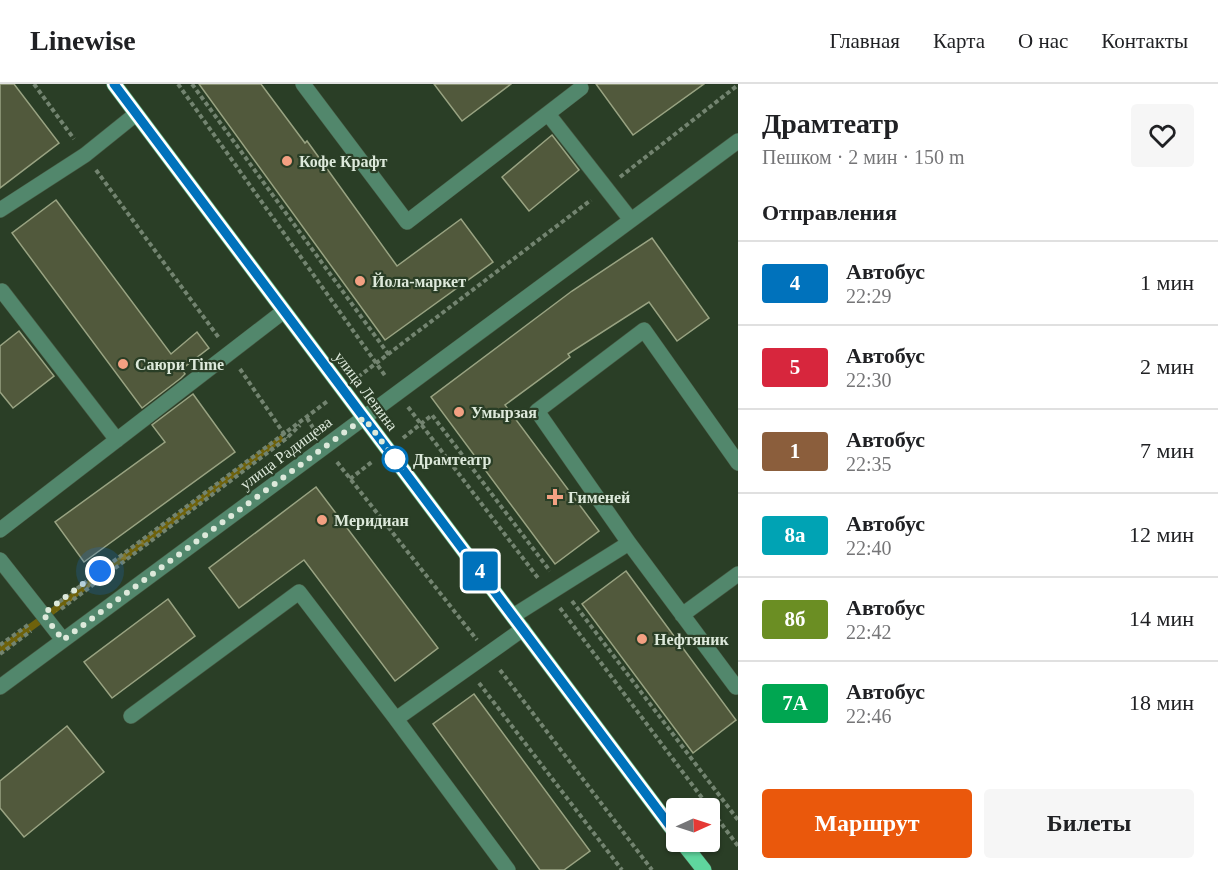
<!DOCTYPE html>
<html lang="ru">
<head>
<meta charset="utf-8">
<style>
  :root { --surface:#fff; --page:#f6f6f6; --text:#202124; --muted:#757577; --line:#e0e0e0; --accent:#ea580c }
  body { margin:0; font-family:"Times New Roman",serif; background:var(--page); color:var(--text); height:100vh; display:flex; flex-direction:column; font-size:22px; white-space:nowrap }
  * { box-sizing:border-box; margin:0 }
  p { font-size:20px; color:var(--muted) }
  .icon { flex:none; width:33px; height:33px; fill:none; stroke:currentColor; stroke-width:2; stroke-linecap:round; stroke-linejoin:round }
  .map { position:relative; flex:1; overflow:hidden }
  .details { display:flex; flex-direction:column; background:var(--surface); width:480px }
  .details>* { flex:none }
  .badge { padding:0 12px; border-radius:4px; font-size:21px; line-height:39px }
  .needle { width:39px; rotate:87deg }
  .tools { position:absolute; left:666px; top:714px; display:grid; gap:12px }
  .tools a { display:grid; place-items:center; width:54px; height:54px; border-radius:6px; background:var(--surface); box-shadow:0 2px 4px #0004; font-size:30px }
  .you { position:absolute; width:30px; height:30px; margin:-15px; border:4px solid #fff; border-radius:50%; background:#1a73e8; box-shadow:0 0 0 9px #1a73e833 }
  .map>.badge { position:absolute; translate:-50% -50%; box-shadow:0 0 0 3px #fff }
  h2 { padding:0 24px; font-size:22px; line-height:54px }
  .round { display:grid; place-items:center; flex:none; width:63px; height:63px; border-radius:6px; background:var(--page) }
  .summary { display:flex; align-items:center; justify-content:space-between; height:102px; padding:0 24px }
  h1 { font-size:28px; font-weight:700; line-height:45px }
  .primary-button { display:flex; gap:12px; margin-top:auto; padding:12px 24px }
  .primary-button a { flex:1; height:69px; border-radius:6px; background:var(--accent); color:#fff; font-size:24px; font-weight:700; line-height:69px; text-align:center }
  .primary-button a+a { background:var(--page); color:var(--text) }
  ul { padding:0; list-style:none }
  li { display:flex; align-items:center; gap:18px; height:84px; padding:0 24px; border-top:2px solid var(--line) }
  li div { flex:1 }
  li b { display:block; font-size:22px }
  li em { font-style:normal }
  li .badge { min-width:66px; font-weight:700; text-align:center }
  header { display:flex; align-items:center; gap:36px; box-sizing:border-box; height:84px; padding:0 30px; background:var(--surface); border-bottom:2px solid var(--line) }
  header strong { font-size:28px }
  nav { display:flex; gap:33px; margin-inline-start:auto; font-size:21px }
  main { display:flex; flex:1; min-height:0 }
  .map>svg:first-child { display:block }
</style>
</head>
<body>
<header>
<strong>Linewise</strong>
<nav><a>Главная</a><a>Карта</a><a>О нас</a><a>Контакты</a></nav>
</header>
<main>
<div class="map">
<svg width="738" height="786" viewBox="0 0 738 786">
  <defs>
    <pattern id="forest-firs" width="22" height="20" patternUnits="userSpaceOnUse" patternTransform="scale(1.5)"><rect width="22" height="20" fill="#6e620b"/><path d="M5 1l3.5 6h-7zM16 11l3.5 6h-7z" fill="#82782e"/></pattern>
  </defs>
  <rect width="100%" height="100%" fill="#2a3e26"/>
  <path fill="url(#forest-firs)" d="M281,351L284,356L49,534L46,528Z
    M40,532L44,538L0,570V561Z"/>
  <path fill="#51593c" stroke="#99a382" stroke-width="1.5" d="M0,0H14L59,59L0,104Z
    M199,0H261L305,59L307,57L397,182L461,135L493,178L385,256Z
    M434,0H511L462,37Z
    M596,0H704L633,51Z
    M552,51L579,86L529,127L502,93Z
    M56,116L171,270L197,248L209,264L182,285L185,290L181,294L142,324L12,149Z
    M652,154L709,234L677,257L649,218L568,270L570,273L505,321L599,447L555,480L431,313L572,207Z
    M19,247L54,292L13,324L0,308V262Z
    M193,310L235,368L84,478L55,438L165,358L152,341Z
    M316,403L438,564L395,597L304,476L239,524L209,484Z
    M626,487L736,636L693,669L582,520Z
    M168,515L195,552L112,614L84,578Z
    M474,610L590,767L564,786H540L433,640Z
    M67,642L104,688L24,753L0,724V697Z"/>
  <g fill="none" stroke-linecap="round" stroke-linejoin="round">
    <g stroke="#475943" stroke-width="16">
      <path id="minor" d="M303,0L407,138L581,4
        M548,30L631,136
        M0,126L85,71L136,30
        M2,207L117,356
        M0,446L284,227
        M629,459L736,603
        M0,476L63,556
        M682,531L738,490
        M513,532L629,459L537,327L644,246L738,379
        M0,603L738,57
        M131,632L299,508L396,635
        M508,786L396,635L523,545"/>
    </g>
    <g stroke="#475943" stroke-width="16">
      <path id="major" d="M114,0L676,750
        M682,758L704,786"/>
    </g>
    <path stroke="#738470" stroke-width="4" stroke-dasharray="4.5 3" stroke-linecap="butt" d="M34,0L74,55
      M178,0L386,293
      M192,0L389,271
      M96,86L219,254
      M620,93L738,1
      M240,285L287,354
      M358,293L591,116
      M408,323L538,494
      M307,334L315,347
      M403,354L432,331L550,487
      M337,378L477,556
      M350,395L373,377
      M572,517L738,736
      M59,518L329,316
      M560,524L738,762
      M61,525L287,354L300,341
      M0,561L28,541
      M0,570L31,547
      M500,586L652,786
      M479,599L622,786"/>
    <use href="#minor" stroke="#52876c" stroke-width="15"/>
    <use href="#major" stroke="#5fd69e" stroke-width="15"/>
  </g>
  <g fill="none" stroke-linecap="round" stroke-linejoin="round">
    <g stroke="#fff" stroke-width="14">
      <path id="line" d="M114,0L676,750"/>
    </g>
    <use href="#line" stroke="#0072bc" stroke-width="9"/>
    <path stroke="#dde9db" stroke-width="6" stroke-dasharray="0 10.8" d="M100,487L43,530L63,556L364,334L402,384L395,375"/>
  </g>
  <g fill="#f3a082" stroke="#2a3e26" stroke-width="2">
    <circle cx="287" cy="77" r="6"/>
    <circle cx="360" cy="197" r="6"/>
    <circle cx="123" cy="280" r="6"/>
    <circle cx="459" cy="328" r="6"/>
    <path d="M552 404h6v6h6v6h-6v6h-6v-6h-6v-6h6z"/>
    <circle cx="322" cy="436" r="6"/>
    <circle cx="642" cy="555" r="6"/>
  </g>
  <circle fill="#fff" stroke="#0072bc" stroke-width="3" cx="395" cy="375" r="12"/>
  <g text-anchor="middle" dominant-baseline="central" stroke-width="4.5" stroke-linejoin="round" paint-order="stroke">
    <g font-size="16" font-weight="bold" fill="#dde9db" stroke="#2a3e26" text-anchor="start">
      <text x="299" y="77">Кофе Крафт</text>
      <text x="372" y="197">Йола-маркет</text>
      <text x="135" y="280">Саюри Time</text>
      <text x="471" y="328">Умырзая</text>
      <text x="568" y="413">Гименей</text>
      <text x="334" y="436">Меридиан</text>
      <text x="654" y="555">Нефтяник</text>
    </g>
    <g font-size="16" fill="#dde9db" stroke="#2a3e26">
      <text transform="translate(366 307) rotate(53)">улица Ленина</text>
      <text transform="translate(286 369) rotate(-37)">улица Радищева</text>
    </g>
    <g font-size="16" font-weight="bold" fill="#dde9db" stroke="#2a3e26" text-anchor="start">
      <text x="413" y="375">Драмтеатр</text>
    </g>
  </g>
</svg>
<div class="tools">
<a><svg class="needle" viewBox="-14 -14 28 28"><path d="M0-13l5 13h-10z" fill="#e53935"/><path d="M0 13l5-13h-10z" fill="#757577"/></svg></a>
</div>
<div class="you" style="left:100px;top:487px"></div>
<b class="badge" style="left:480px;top:487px;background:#0072bc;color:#fff">4</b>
</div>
<section class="details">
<div class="summary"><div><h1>Драмтеатр</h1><p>Пешком · 2 мин · 150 m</p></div><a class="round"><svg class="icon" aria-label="heart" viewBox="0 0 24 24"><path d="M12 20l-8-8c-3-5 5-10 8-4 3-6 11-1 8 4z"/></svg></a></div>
<h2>Отправления</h2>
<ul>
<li><span class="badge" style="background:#0072bc;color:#fff">4</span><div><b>Автобус</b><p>22:29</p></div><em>1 мин</em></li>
<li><span class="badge" style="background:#d7263d;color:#fff">5</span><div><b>Автобус</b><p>22:30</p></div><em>2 мин</em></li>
<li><span class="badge" style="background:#8b5e3c;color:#fff">1</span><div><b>Автобус</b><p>22:35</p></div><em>7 мин</em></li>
<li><span class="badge" style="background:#00a3b4;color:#fff">8а</span><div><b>Автобус</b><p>22:40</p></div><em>12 мин</em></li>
<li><span class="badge" style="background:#6b8e23;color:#fff">8б</span><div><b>Автобус</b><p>22:42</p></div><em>14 мин</em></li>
<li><span class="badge" style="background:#00a651;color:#fff">7А</span><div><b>Автобус</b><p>22:46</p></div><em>18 мин</em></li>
</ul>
<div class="primary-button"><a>Маршрут</a><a>Билеты</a></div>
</section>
</main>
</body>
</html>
